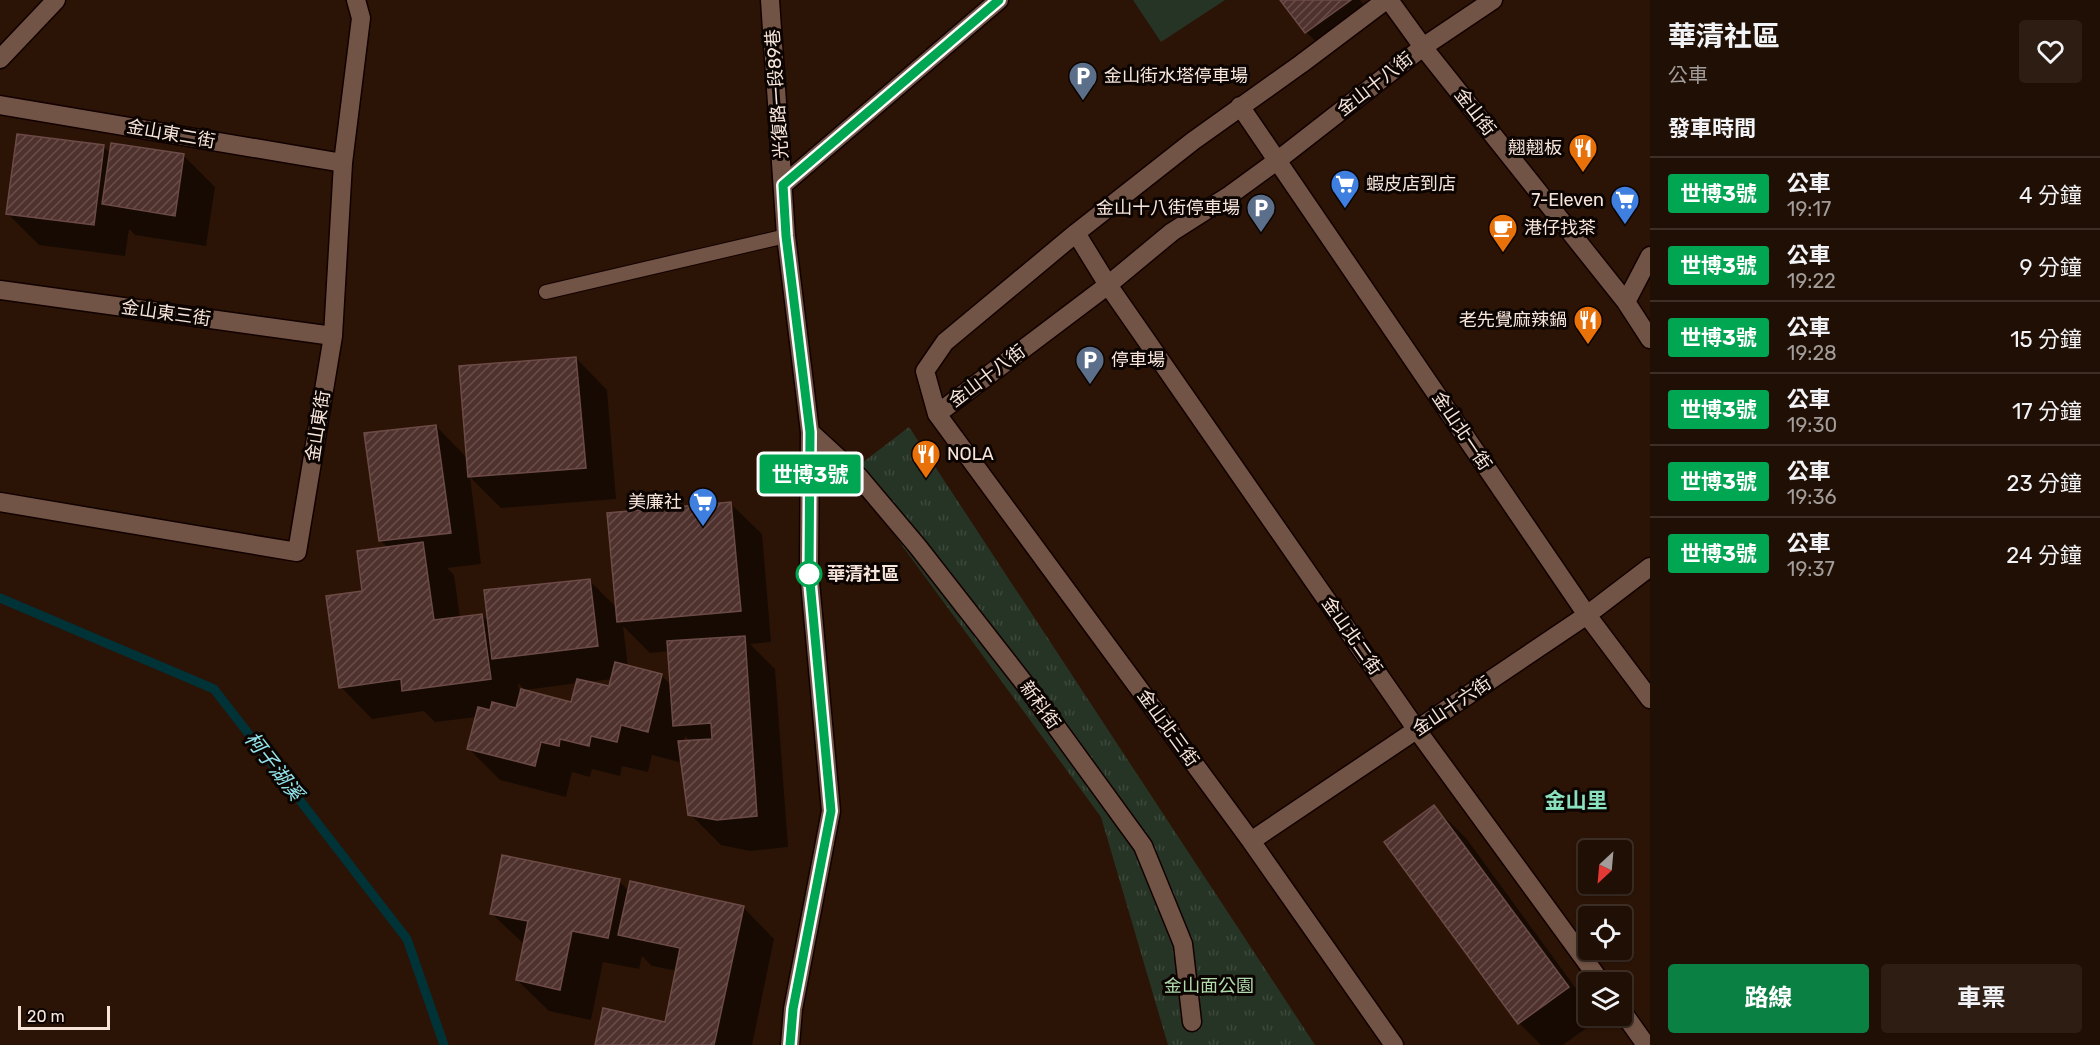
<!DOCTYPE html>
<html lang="zh-TW">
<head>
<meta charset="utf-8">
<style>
  :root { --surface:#200f04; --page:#2d1d13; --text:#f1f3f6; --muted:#a29c9a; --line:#3d2f26; --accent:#0b8043 }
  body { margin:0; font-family:Rubik,"Noto Sans TC",sans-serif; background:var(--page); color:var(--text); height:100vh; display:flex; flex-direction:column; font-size:22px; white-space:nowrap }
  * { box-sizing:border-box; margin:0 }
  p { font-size:20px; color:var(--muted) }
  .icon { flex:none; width:33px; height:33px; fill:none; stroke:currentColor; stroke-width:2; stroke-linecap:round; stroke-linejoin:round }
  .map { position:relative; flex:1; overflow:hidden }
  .drawer { display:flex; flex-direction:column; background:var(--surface); width:450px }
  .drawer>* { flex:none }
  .badge { padding:0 12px; border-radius:4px; font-size:21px; line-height:39px }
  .needle { width:39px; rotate:206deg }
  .tools { position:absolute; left:1578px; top:840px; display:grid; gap:12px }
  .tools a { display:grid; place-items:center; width:54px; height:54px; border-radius:6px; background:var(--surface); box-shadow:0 2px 4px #0004,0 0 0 2px var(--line); font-size:30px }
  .scale { position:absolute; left:18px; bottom:15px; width:92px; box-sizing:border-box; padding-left:6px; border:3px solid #f7e5dc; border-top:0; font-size:16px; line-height:21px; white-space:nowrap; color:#f7e5dc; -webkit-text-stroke:4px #0c0401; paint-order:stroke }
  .map>.badge { position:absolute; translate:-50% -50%; box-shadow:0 0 0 3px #fff }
  h2 { padding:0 18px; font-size:22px; line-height:54px }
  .round { display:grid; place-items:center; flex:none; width:63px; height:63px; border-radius:6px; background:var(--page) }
  .head { display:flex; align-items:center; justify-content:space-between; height:102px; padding:0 18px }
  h1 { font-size:28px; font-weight:700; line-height:45px }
  .cta { display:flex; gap:12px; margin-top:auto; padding:12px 18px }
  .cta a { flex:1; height:69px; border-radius:6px; background:var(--accent); color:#fff; font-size:24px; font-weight:700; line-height:69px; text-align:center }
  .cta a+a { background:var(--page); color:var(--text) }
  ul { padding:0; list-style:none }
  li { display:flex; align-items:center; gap:18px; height:72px; padding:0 18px; border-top:2px solid var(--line) }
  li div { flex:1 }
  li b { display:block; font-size:22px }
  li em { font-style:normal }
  li .badge { min-width:66px; font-weight:700; text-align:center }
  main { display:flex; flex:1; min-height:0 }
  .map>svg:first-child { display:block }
</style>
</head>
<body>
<main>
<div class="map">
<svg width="1650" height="1045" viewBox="0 0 1650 1045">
  <defs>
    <pattern id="grass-tufts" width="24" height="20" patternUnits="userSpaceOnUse" patternTransform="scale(1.5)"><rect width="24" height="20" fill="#263425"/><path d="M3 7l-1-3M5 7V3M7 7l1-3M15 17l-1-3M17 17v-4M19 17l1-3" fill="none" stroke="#3c483a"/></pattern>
    <pattern id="building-hatch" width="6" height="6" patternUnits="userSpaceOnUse" patternTransform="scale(1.5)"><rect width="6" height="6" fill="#4f312d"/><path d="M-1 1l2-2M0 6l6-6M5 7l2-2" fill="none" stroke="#694f4b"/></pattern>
  </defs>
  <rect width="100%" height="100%" fill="#2b1406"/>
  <path fill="url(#grass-tufts)" d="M909,427L1315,1045H1168L1101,817L849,473Z"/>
  <path fill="#263425" d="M1133,0H1225L1161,42Z"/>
  <path fill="#0007" fill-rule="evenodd" d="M1282,0H1360L1371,16L1324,49L1306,32Z
    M112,145L184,156L215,187L206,246L135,235L129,229L125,256L39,245L8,214L103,146L111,154Z
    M576,358L607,390L616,499L501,508L470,477L481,564L447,568L454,575L460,618L482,615L489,622L589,580L617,608L730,503L762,534L771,642L750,644L775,669L788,847L750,851L721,845L690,814L681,754L679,762L652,755L648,772L622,766L620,776L592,769L590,777L572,772L566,797L500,780L469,749L477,717L435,722L424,711L372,719L341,687L364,592L388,548L381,541L436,426L468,459ZM623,626L650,653L669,651L672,686L661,675L628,667ZM612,679L610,688L588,682ZM518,683L525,690L578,683L573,704L520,697ZM685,736L691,742H684Z
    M1434,807L1466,838L1588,1005V1016H1596L1599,1019L1563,1045H1541L1519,1023Z
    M619,881L629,891L743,907L774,939L752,1045H597L666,1023L677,971L652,966L642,956L639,969L603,962L591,1020L549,1011L517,980L525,945L491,913Z"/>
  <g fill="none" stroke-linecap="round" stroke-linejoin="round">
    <path stroke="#003338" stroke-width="9" d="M0,598L214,689L407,939L444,1045"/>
  </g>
  <path fill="url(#building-hatch)" stroke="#6c4b47" stroke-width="1.5" d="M1280,0H1351L1305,33Z
    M17,134L104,145L94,225L6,214Z
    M111,143L184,154L175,216L102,204Z
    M576,357L586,468L468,477L459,366Z
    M436,425L451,533L379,541L364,433Z
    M731,502L741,611L617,622L607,513Z
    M423,542L434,620L482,614L491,679L402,691L401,679L339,688L326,596L362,591L357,551Z
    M590,579L598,646L492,659L484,590Z
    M745,636L757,816L717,820L688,815L678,741L712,739L711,723L673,726L667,641Z
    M615,662L662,674L648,732L621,725L617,742L591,736L589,746L560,739L559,746L541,742L535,766L467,749L478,707L490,710L492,702L516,708L521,689L571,702L577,679L609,686Z
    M1434,805L1569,987L1518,1024L1384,842Z
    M502,855L620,879L608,938L572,931L560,990L516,980L528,921L490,914Z
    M630,881L744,906L714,1045H595L603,1008L665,1022L680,948L618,935Z"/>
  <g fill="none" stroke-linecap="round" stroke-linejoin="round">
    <g stroke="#120100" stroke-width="16">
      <path id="lane" d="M546,292L786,236"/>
    </g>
    <g stroke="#120100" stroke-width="21">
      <path id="street" d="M770,0L786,236L810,432L809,571L831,811L793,1009L790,1045
        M1386,0L1301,64L1193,141L1076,233L945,342L925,371L937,414L1251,841L1394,1045
        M1389,0L1423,47L1626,302L1650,339
        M0,59L56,0
        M0,105L343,163
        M1240,106L1587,615L1650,699
        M783,185L999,0
        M1076,233L1108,285L1417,730L1601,982
        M0,290L333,336
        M1626,302L1650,256
        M937,414L1108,285L1172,232L1230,195L1278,160L1423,47L1493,0
        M810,432L859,477L918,547L1028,688L1143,846L1183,944L1192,1022
        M0,502L297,552L333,336L343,163L361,18L356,0
        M1251,841L1587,615L1650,567
        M1622,1011L1646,1045"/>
    </g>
    <use href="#lane" stroke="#715445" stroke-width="14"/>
    <use href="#street" stroke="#715445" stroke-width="18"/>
  </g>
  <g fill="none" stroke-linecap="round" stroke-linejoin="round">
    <g stroke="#fff" stroke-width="14">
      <path id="line" d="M790,1045L793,1009L831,811L809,571L810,432L786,236L783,185L999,0"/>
    </g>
    <use href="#line" stroke="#00a651" stroke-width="9"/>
  </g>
  <defs>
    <g id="parking-pin" transform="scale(1.5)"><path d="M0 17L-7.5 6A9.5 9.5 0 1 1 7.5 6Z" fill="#5c6f8a" stroke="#0c0401"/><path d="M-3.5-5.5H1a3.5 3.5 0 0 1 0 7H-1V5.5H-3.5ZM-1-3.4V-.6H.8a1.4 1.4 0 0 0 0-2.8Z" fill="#fff"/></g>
    <g id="restaurant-pin" transform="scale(1.5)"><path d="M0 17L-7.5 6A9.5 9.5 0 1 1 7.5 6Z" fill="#e8710a" stroke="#0c0401"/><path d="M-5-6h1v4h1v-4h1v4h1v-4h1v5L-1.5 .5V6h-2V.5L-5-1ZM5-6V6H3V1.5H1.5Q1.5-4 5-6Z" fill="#fff"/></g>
    <g id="supermarket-pin" transform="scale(1.5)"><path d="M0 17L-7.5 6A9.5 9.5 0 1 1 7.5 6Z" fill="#3f7fe0" stroke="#0c0401"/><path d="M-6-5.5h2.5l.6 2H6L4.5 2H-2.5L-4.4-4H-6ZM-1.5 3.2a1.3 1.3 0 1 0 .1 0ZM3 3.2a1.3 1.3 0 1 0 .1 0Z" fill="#fff"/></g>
    <g id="cafe-pin" transform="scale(1.5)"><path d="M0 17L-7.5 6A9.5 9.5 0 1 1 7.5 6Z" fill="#e8710a" stroke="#0c0401"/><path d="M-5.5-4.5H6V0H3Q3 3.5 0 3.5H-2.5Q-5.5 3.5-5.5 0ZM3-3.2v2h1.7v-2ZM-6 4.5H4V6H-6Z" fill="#fff"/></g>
  </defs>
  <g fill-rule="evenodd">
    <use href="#parking-pin" x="1083" y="76"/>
    <use href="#restaurant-pin" x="1583" y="148"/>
    <use href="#supermarket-pin" x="1345" y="184"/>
    <use href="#supermarket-pin" x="1625" y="200"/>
    <use href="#parking-pin" x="1261" y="208"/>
    <use href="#cafe-pin" x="1503" y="228"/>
    <use href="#restaurant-pin" x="1588" y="320"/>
    <use href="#parking-pin" x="1090" y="360"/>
    <use href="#restaurant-pin" x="926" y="454"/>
    <use href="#supermarket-pin" x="703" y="502"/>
  </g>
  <circle fill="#fff" stroke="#00a651" stroke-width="3" cx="809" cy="574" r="12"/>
  <g text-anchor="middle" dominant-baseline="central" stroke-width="6" stroke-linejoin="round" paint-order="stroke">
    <g font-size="18" fill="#f7e5dc" stroke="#0c0401" text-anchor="start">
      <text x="1104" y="76">金山街水塔停車場</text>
      <text x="1562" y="148" text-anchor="end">翹翹板</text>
      <text x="1366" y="184">蝦皮店到店</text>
      <text x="1604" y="200" text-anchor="end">7-Eleven</text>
      <text x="1240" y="208" text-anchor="end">金山十八街停車場</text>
      <text x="1524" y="228">港仔找茶</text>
      <text x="1567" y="320" text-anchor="end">老先覺麻辣鍋</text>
      <text x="1111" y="360">停車場</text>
      <text x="947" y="454">NOLA</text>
      <text x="682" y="502" text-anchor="end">美廉社</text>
    </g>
    <g font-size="18" fill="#f7e5dc" stroke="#0c0401">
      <text transform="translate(1375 84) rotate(-38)">金山十八街</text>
      <text transform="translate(777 94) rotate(-94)">光復路一段89巷</text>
      <text transform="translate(1475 112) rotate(52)">金山街</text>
      <text transform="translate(171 134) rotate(10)">金山東二街</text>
      <text transform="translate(166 313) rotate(8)">金山東三街</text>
      <text transform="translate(987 376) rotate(-37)">金山十八街</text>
      <text transform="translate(318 426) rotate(-81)">金山東街</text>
      <text transform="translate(1462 431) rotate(56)">金山北一街</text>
      <text transform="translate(1352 636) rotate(55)">金山北二街</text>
      <text transform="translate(1040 705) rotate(54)">新科街</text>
      <text transform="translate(1452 706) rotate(-34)">金山十六街</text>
      <text transform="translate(1168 728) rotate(54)">金山北三街</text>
    </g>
    <g font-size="18" font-weight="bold" fill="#f7e5dc" stroke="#0c0401" text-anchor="start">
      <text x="827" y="574">華清社區</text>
    </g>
    <g font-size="18" fill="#b0dcad" stroke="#0c0401">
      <text x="1209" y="986">金山面公園</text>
    </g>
    <g font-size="20" font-style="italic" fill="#93e5ed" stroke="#0c0401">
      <text transform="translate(274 766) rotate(52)">柯子湖溪</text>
    </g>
    <g font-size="21" font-weight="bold" fill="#89e1bd" stroke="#0c0401">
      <text x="1576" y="800">金山里</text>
    </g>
  </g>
</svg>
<div class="tools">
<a><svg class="needle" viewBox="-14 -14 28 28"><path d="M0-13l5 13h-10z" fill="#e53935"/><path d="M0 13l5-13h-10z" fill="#a29c9a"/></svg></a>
<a><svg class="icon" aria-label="locate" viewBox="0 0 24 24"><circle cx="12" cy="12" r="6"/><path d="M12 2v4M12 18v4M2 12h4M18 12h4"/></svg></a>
<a><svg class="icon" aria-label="layers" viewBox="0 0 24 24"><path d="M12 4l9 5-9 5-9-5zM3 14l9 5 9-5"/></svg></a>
</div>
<div class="scale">20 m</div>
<b class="badge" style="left:810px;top:474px;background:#00a651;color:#fff">世博3號</b>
</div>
<section class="drawer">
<div class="head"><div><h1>華清社區</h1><p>公車</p></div><a class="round"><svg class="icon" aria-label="heart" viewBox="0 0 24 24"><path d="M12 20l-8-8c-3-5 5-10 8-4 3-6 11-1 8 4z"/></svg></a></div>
<h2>發車時間</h2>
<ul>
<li><span class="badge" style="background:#00a651;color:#fff">世博3號</span><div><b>公車</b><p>19:17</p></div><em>4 分鐘</em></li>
<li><span class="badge" style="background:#00a651;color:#fff">世博3號</span><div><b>公車</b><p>19:22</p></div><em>9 分鐘</em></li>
<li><span class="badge" style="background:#00a651;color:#fff">世博3號</span><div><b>公車</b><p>19:28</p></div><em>15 分鐘</em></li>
<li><span class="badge" style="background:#00a651;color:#fff">世博3號</span><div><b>公車</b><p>19:30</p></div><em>17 分鐘</em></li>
<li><span class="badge" style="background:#00a651;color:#fff">世博3號</span><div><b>公車</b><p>19:36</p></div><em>23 分鐘</em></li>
<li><span class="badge" style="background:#00a651;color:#fff">世博3號</span><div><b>公車</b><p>19:37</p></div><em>24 分鐘</em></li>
</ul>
<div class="cta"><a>路線</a><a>車票</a></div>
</section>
</main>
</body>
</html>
